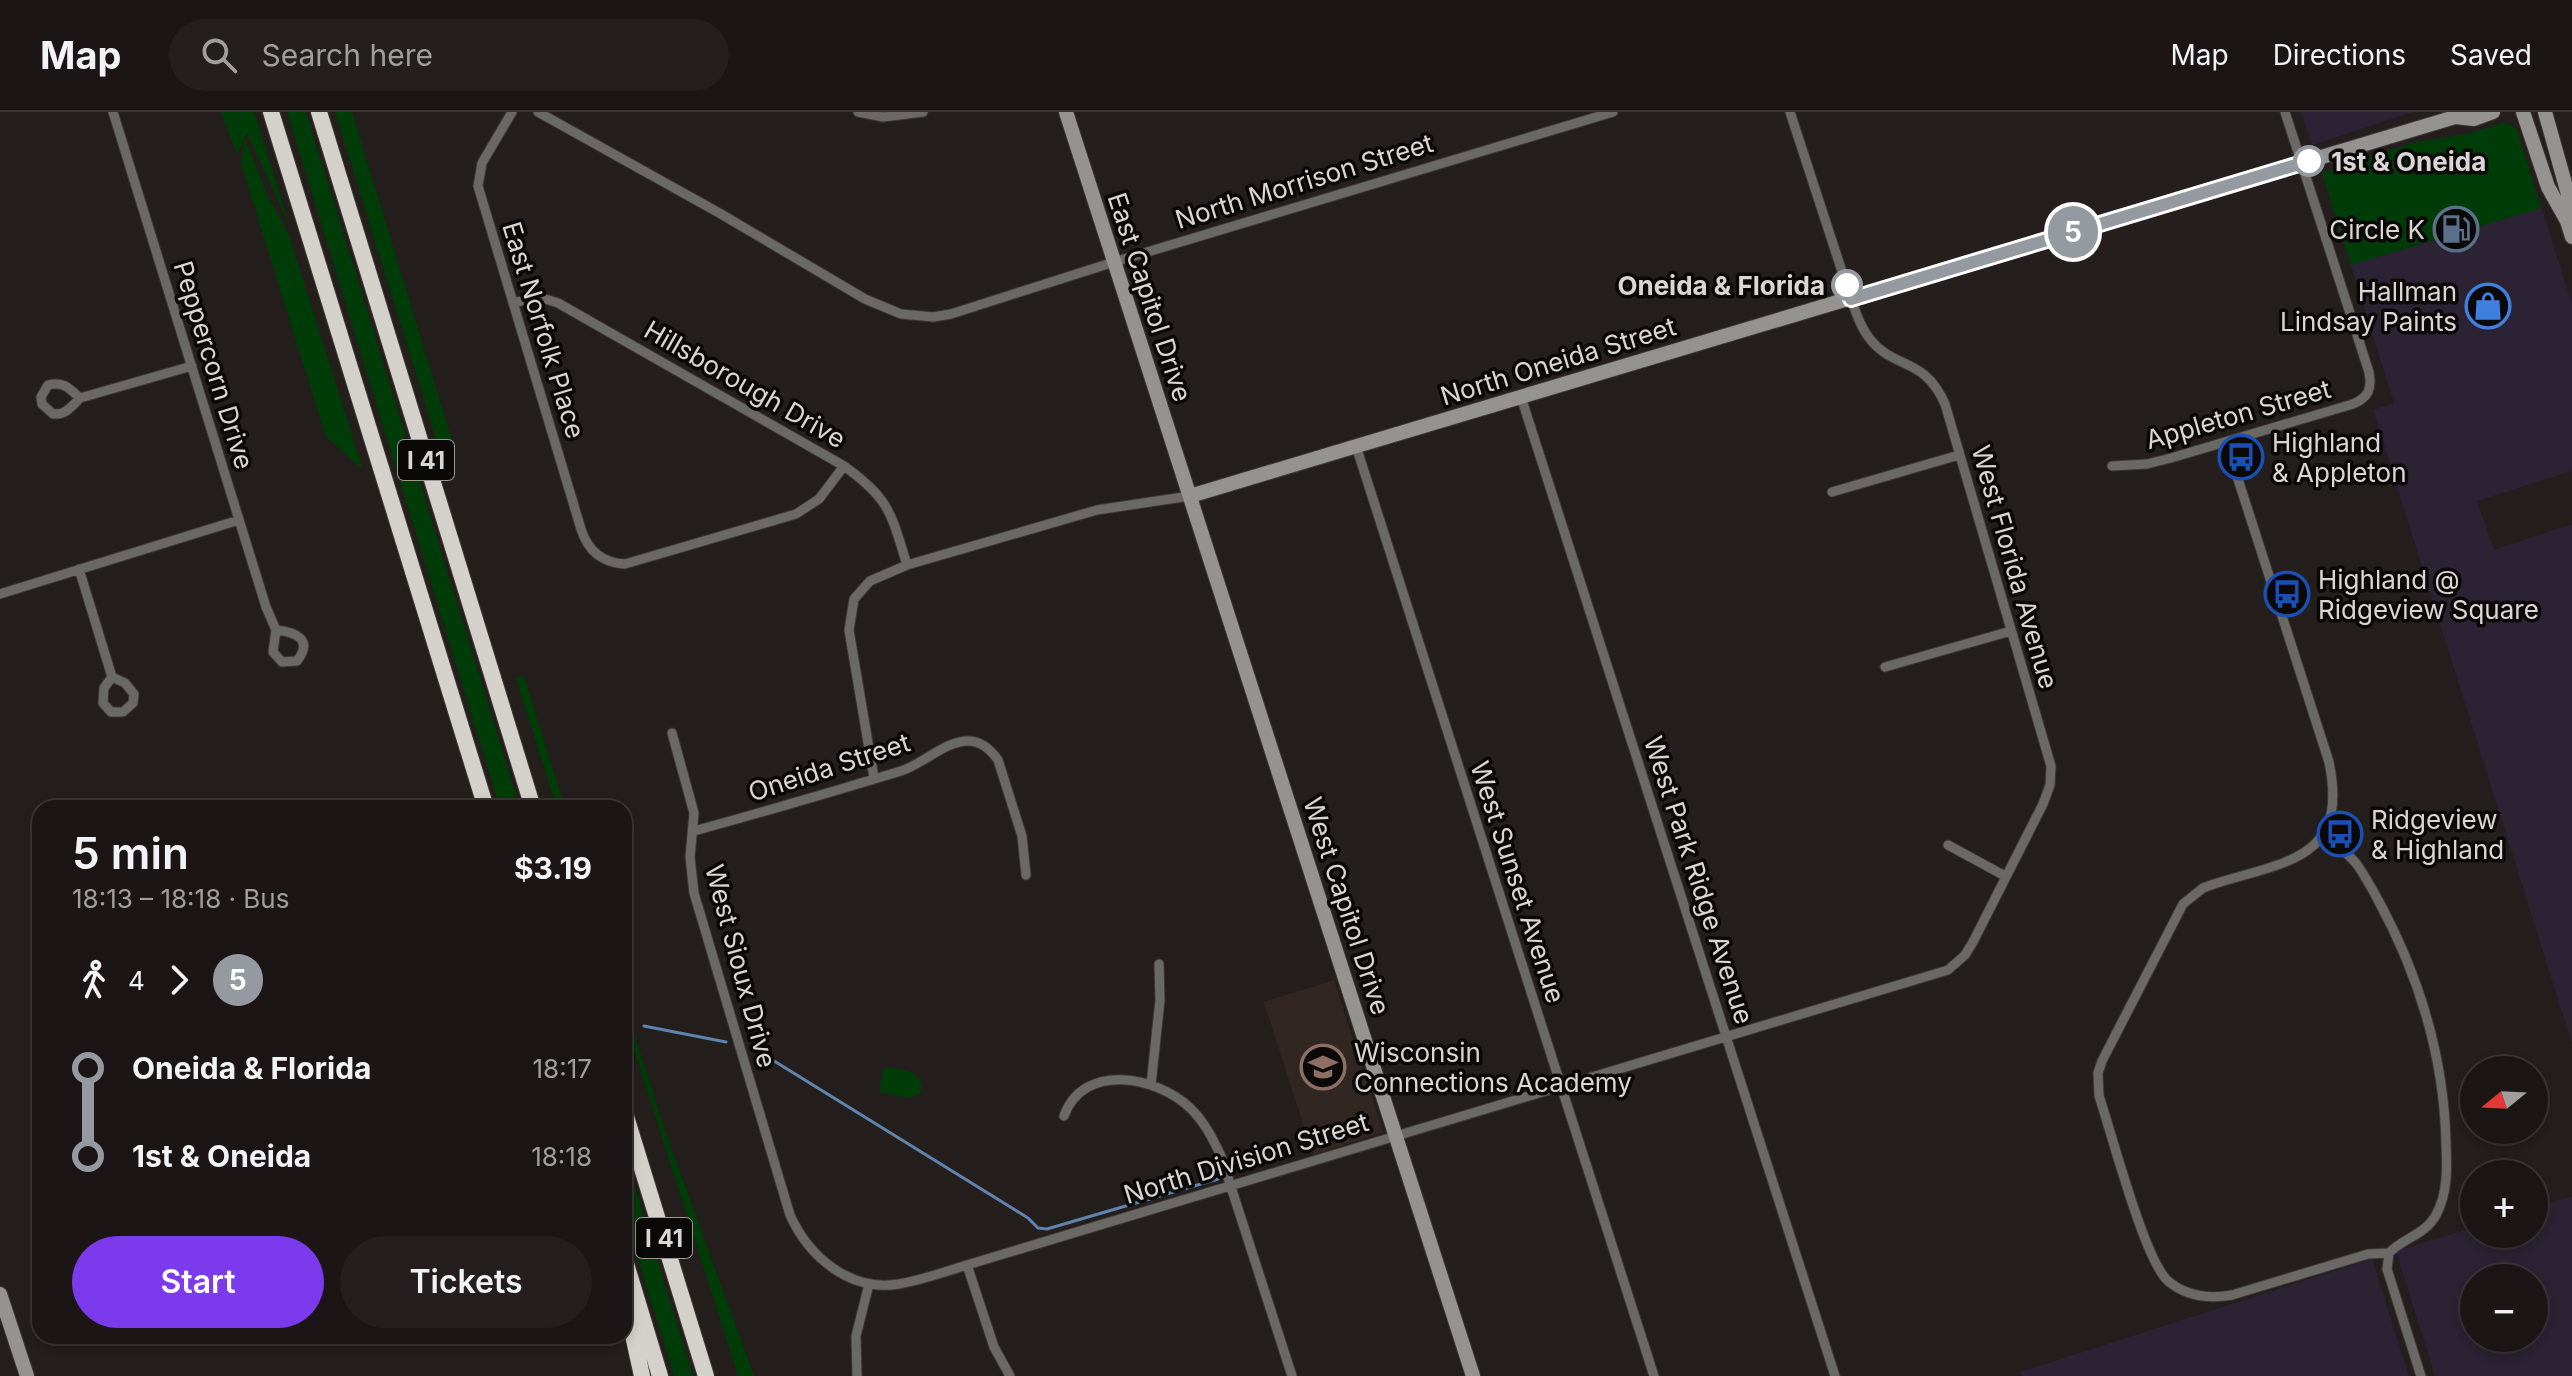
<!DOCTYPE html>
<html lang="en">
<head>
<meta charset="utf-8">
<style>
  :root { --surface:#1b1615; --page:#241f1e; --text:#f1f3f6; --muted:#a09fa0; --line:#393534; --accent:#7c3aed }
  body { margin:0; font-family:Inter,sans-serif; background:var(--page); color:var(--text); height:100vh; display:flex; flex-direction:column; font-size:30px; white-space:nowrap }
  * { box-sizing:border-box; margin:0 }
  p { font-size:26px; color:var(--muted) }
  .icon { flex:none; width:44px; height:44px; fill:none; stroke:currentColor; stroke-width:2; stroke-linecap:round; stroke-linejoin:round }
  .map { position:relative; flex:1; overflow:hidden }
  .panel { position:absolute; left:32px; top:688px; width:600px; height:544px; display:flex; flex-direction:column; background:var(--surface); border-radius:24px; box-shadow:0 4px 12px #0003,0 0 0 2px var(--line) }
  .panel>* { flex:none }
  .badge { padding:0 16px; border-radius:26px; font-size:28px; line-height:52px }
  .needle { width:52px; rotate:252deg }
  .tools { position:absolute; left:2460px; top:944px; display:grid; gap:16px }
  .tools a { display:grid; place-items:center; width:88px; height:88px; border-radius:50%; background:var(--surface); box-shadow:0 4px 12px #0003,0 0 0 2px var(--line); font-size:40px }
  .map>.badge { position:absolute; translate:-50% -50%; box-shadow:0 0 0 4px #fff }
  .legs { display:flex; align-items:center; gap:12px; height:88px; padding:0 40px; font-size:26px }
  .legs p { margin-inline-start:auto }
  .overview { display:flex; align-items:center; justify-content:space-between; height:136px; padding:0 40px }
  h1 { font-size:44px; font-weight:600; line-height:60px }
  .cta { display:flex; gap:16px; margin-top:auto; padding:16px 40px }
  .cta a { flex:1; height:92px; border-radius:48px; background:var(--accent); color:#fff; font-size:32px; font-weight:600; line-height:92px; text-align:center }
  .cta a+a { background:var(--page); color:var(--text) }
  ul { padding:0 40px; list-style:none }
  li { display:flex; align-items:center; gap:28px; height:88px; font-size:30px }
  li i { display:grid; place-items:center; width:12px; height:100%; margin:0 10px; background:currentColor }
  li i::after { content:''; width:20px; height:20px; margin:-10px; border:6px solid; border-radius:50%; background:var(--surface) }
  li p { margin-inline-start:auto }
  li:first-child i { background:linear-gradient(#0000 50%,currentColor 0) }
  li:last-child i { background:linear-gradient(currentColor 50%,#0000 0) }
  header { display:flex; align-items:center; gap:48px; box-sizing:border-box; height:112px; padding:0 40px; background:var(--surface); border-bottom:2px solid var(--line) }
  header strong { font-size:38px }
  nav { display:flex; gap:44px; margin-inline-start:auto; font-size:28px }
  .search { width:560px; height:72px; background:var(--page); display:flex; align-items:center; gap:20px; box-sizing:border-box; padding:0 28px; border-radius:44px; color:var(--muted); font-size:30px }
  .map>svg:first-child { display:block }
</style>
</head>
<body>
<header>
<strong>Map</strong>
<div class="search"><svg class="icon" aria-label="search" viewBox="0 0 24 24"><circle cx="10" cy="10" r="6"/><path d="M15 15l6 6"/></svg>Search here</div>
<nav><a>Map</a><a>Directions</a><a>Saved</a></nav>
</header>
<div class="map">
<svg width="2572" height="1264" viewBox="0 0 2572 1264">
  <rect width="100%" height="100%" fill="#241e1c"/>
  <path fill="#2b2333" fill-rule="evenodd" d="M2301,0H2413L2312,33Z
    M2503,11L2516,15L2572,192V359L2477,389L2494,438L2572,412V932L2373,298L2394,291L2322,61L2412,31L2467,22Z
    M2572,1084V1264H2435L2396,1139L2474,1115V1122H2534V1096ZM2474,1166H2534V1226H2474Z
    M2372,1147L2409,1264H2021L2020,1260Z"/>
  <path fill="#322622" d="M1334,868L1383,1020L1313,1043L1264,890Z"/>
  <path fill="#003c07" d="M221,0H254L290,114L247,21L237,43Z
    M287,0H306L520,696H500Z
    M335,0H352L452,328L450,342L438,333Z
    M2503,11L2516,15L2541,96L2351,153L2322,61L2412,31L2467,22Z
    M245,27L267,82L289,123L363,358L326,325L241,52Z
    M524,564L565,696H557L516,567Z
    M624,887L663,1013L754,1264H738L624,906Z
    M884,955C902,958 927,958 920,982L909,986L879,980Z
    M624,1039L693,1264H674L624,1102Z"/>
  <g fill="none" stroke-linecap="round" stroke-linejoin="round">
    <path stroke="#5f85af" stroke-width="3" d="M644,914L726,930
      M753,936L1028,1106L1038,1116L1047,1117L1218,1067"/>
    <g stroke="#3d3836" stroke-width="11">
      <path id="street" d="M113,0L266,495L276,518L273,540L282,550L297,549C314,527 295,520 276,518
        M512,0L482,51L478,74L581,417C588,439 602,451 625,452L796,402L819,387L844,354
        M538,0L721,102L865,187L901,202L933,205L951,202L1114,150L1613,0
        M858,0L883,5L923,0
        M513,191L539,185L558,191L844,354C890,387 891,401 907,453
        M1521,285L1835,1264
        M80,286C71,295 66,303 53,302L42,292L41,285L48,273C63,269 69,276 80,286L192,254
        M2226,330L2329,650C2349,748 2287,749 2214,772L2203,776L2183,792L2102,949L2098,961L2099,984C2112,1022 2144,1147 2168,1169C2187,1185 2209,1187 2232,1183L2368,1142L2389,1141
        M1356,334L1654,1264
        M2112,354L2147,352L2171,346L2353,292C2369,285 2372,277 2369,260L2285,0
        M1832,380L1959,343
        M79,457L112,565L104,576L103,591L111,600H123L133,591L134,582L125,571L112,565
        M0,482L239,408
        M1885,555L2011,519
        M672,621L694,701L690,745L694,781L790,1103C809,1145 850,1180 899,1172C922,1168 945,1160 967,1153L1948,858L1965,843L1973,830L2043,692L2050,673L2051,654L1945,292C1924,244 1894,258 1870,227C1861,216 1856,201 1851,187L1790,0
        M874,666L849,518L854,487L870,469L907,453L1097,398L1190,384
        M2328,717C2332,734 2349,740 2358,754C2365,764 2371,775 2377,786C2418,861 2444,945 2446,1031C2447,1056 2448,1081 2436,1103C2425,1123 2403,1126 2389,1141
        M694,719C763,700 832,680 901,659C923,652 945,629 968,629C981,629 991,638 998,648L1022,724L1026,763
        M1948,733L2005,764
        M1151,973L1160,888L1159,852
        M1064,1004C1083,950 1157,964 1190,996C1204,1009 1213,1027 1221,1044L1292,1264
        M2389,1141L2387,1157L2421,1264
        M967,1153L994,1235L1010,1264
        M857,1264L856,1224L869,1172"/>
    </g>
    <g stroke="#3d3836" stroke-width="16">
      <path id="secondary" d="M1066,0L1473,1264
        M2523,0L2548,75L2567,109L2572,125
        M2545,0L2568,82L2567,109
        M1190,384L2455,5L2474,7L2493,0
        M0,1182L27,1264"/>
    </g>
    <g stroke="#3d3836" stroke-width="18">
      <path id="highway" d="M271,0L486,696
        M319,0L533,696
        M624,998L706,1264
        M624,1145L660,1264
        M624,1182L642,1264"/>
    </g>
    <use href="#street" stroke="#6a6966" stroke-width="9"/>
    <use href="#secondary" stroke="#95938f" stroke-width="14"/>
    <use href="#highway" stroke="#d4d1ca" stroke-width="16"/>
  </g>
  <g fill="none" stroke-linecap="round" stroke-linejoin="round">
    <g stroke="#fff" stroke-width="18">
      <path id="line-1" d="M1847,173L1851,187L2309,49"/>
    </g>
    <use href="#line-1" stroke="#949a9f" stroke-width="12"/>
  </g>
  <defs>
    <g id="fuel-ring" transform="scale(2.3)"><circle r="9.5" fill="#0b0908" stroke="#5c6f8a" stroke-width="1.5"/><path d="M-5.5-6h7V0h2V4h1.3V-2.5L3-4.5l.8-.8L6-3V5H2.5V1h-1V6h-7ZM-4.2-4.7v3.2H.2V-4.7Z" fill="#5c6f8a"/></g>
    <g id="shop-ring" transform="scale(2.3)"><circle r="9.5" fill="#0b0908" stroke="#3f7fe0" stroke-width="1.5"/><path d="M-5-2.5h2.3a2.7 3.5 0 0 1 5.4 0H5L5.5 6h-11ZM-1.5-2.5h3a1.5 2.3 0 0 0-3 0Z" fill="#3f7fe0"/></g>
    <g id="bus-ring" transform="scale(2.3)"><circle r="9.5" fill="#0b0908" stroke="#1a4fb4" stroke-width="1.5"/><path d="M-5-6H5V4H4V6H2V4H-2V6H-4V4H-5ZM-3.5-4V0h7V-4ZM-3.5 1.2v1.5H-2V1.2ZM2 1.2v1.5H3.5V1.2Z" fill="#1a4fb4"/></g>
    <g id="school-ring" transform="scale(2.3)"><circle r="9.5" fill="#0b0908" stroke="#8d6e63" stroke-width="1.5"/><path d="M0-5L7-2L0 1L-7-2ZM-4 1L0 2.5L4 1V4Q0 6-4 4Z" fill="#8d6e63"/></g>
  </defs>
  <g fill-rule="evenodd">
    <use href="#fuel-ring" x="2456" y="117"/>
    <use href="#shop-ring" x="2488" y="194"/>
    <use href="#bus-ring" x="2241" y="345"/>
    <use href="#bus-ring" x="2287" y="482"/>
    <use href="#bus-ring" x="2340" y="722"/>
    <use href="#school-ring" x="1323" y="955"/>
  </g>
  <g fill="#fff" stroke="#949a9f" stroke-width="4">
    <circle cx="2309" cy="49" r="14"/>
    <circle cx="1847" cy="173" r="14"/>
  </g>
  <g text-anchor="middle" dominant-baseline="central" stroke-width="7" stroke-linejoin="round" paint-order="stroke">
    <g fill="#0b0908" stroke="#9c9898" stroke-width="2">
      <rect x="398" y="328" width="56" height="40" rx="6"/>
      <rect x="636" y="1106" width="56" height="40" rx="6"/>
    </g>
    <g font-size="24" font-weight="bold" fill="#dad6d5">
      <text x="426" y="348">I 41</text>
      <text x="664" y="1126">I 41</text>
    </g>
    <g font-size="26" font-weight="bold" fill="#dad6d5" stroke="#0b0908" text-anchor="start">
      <text x="2331" y="49">1st &amp; Oneida</text>
      <text x="1825" y="173" text-anchor="end">Oneida &amp; Florida</text>
    </g>
    <g font-size="26" fill="#dad6d5" stroke="#0b0908">
      <text transform="translate(1304 69) rotate(-17)">North Morrison Street</text>
      <text transform="translate(1150 185) rotate(72)">East Capitol Drive</text>
      <text transform="translate(544 218) rotate(73)">East Norfolk Place</text>
      <text transform="translate(1558 249) rotate(-17)">North Oneida Street</text>
      <text transform="translate(214 253) rotate(73)">Peppercorn Drive</text>
      <text transform="translate(745 272) rotate(30)">Hillsborough Drive</text>
      <text transform="translate(2238 302) rotate(-16)">Appleton Street</text>
      <text transform="translate(2015 455) rotate(74)">West Florida Avenue</text>
      <text transform="translate(829 655) rotate(-18)">Oneida Street</text>
      <text transform="translate(1699 768) rotate(72)">West Park Ridge Avenue</text>
      <text transform="translate(1518 770) rotate(72)">West Sunset Avenue</text>
      <text transform="translate(1347 794) rotate(72)">West Capitol Drive</text>
      <text transform="translate(741 854) rotate(75)">West Sioux Drive</text>
      <text transform="translate(1246 1046) rotate(-17)">North Division Street</text>
    </g>
    <g font-size="26" fill="#dad6d5" stroke="#0b0908" text-anchor="start">
      <text x="2425" y="117" text-anchor="end">Circle K</text>
      <text x="2457" y="179" text-anchor="end">Hallman<tspan x="2457" dy="30">Lindsay Paints</tspan></text>
      <text x="2272" y="330">Highland<tspan x="2272" dy="30">&amp; Appleton</tspan></text>
      <text x="2318" y="467">Highland @<tspan x="2318" dy="30">Ridgeview Square</tspan></text>
      <text x="2371" y="707">Ridgeview<tspan x="2371" dy="30">&amp; Highland</tspan></text>
      <text x="1354" y="940">Wisconsin<tspan x="1354" dy="30">Connections Academy</tspan></text>
    </g>
  </g>
</svg>
<div class="tools">
<a><svg class="needle" viewBox="-14 -14 28 28"><path d="M0-13l5 13h-10z" fill="#e53935"/><path d="M0 13l5-13h-10z" fill="#a09fa0"/></svg></a>
<a>+</a>
<a>−</a>
</div>
<b class="badge" style="left:2073px;top:120px;background:#949a9f;color:#fff">5</b>
<section class="panel">
<div class="overview"><div><h1>5 min</h1><p>18:13 – 18:18 · Bus</p></div><b>$3.19</b></div>
<div class="legs"><svg class="icon" aria-label="walk" viewBox="0 0 24 24"><circle cx="13" cy="4" r="2"/><path d="M13 8l-2 6 4 7M11 14l-3 7M7 12l3-4h3l4 4"/></svg>4<svg class="icon" aria-label="forward" viewBox="0 0 24 24"><path d="M9 5l7 7-7 7"/></svg><b class="badge" style="background:#949a9f;color:#fff">5</b></div>
<ul>
<li><i style="color:#949a9f"></i><b>Oneida &amp; Florida</b><p>18:17</p></li>
<li><i style="color:#949a9f"></i><b>1st &amp; Oneida</b><p>18:18</p></li>
</ul>
<div class="cta"><a>Start</a><a>Tickets</a></div>
</section>
</div>
</body>
</html>
